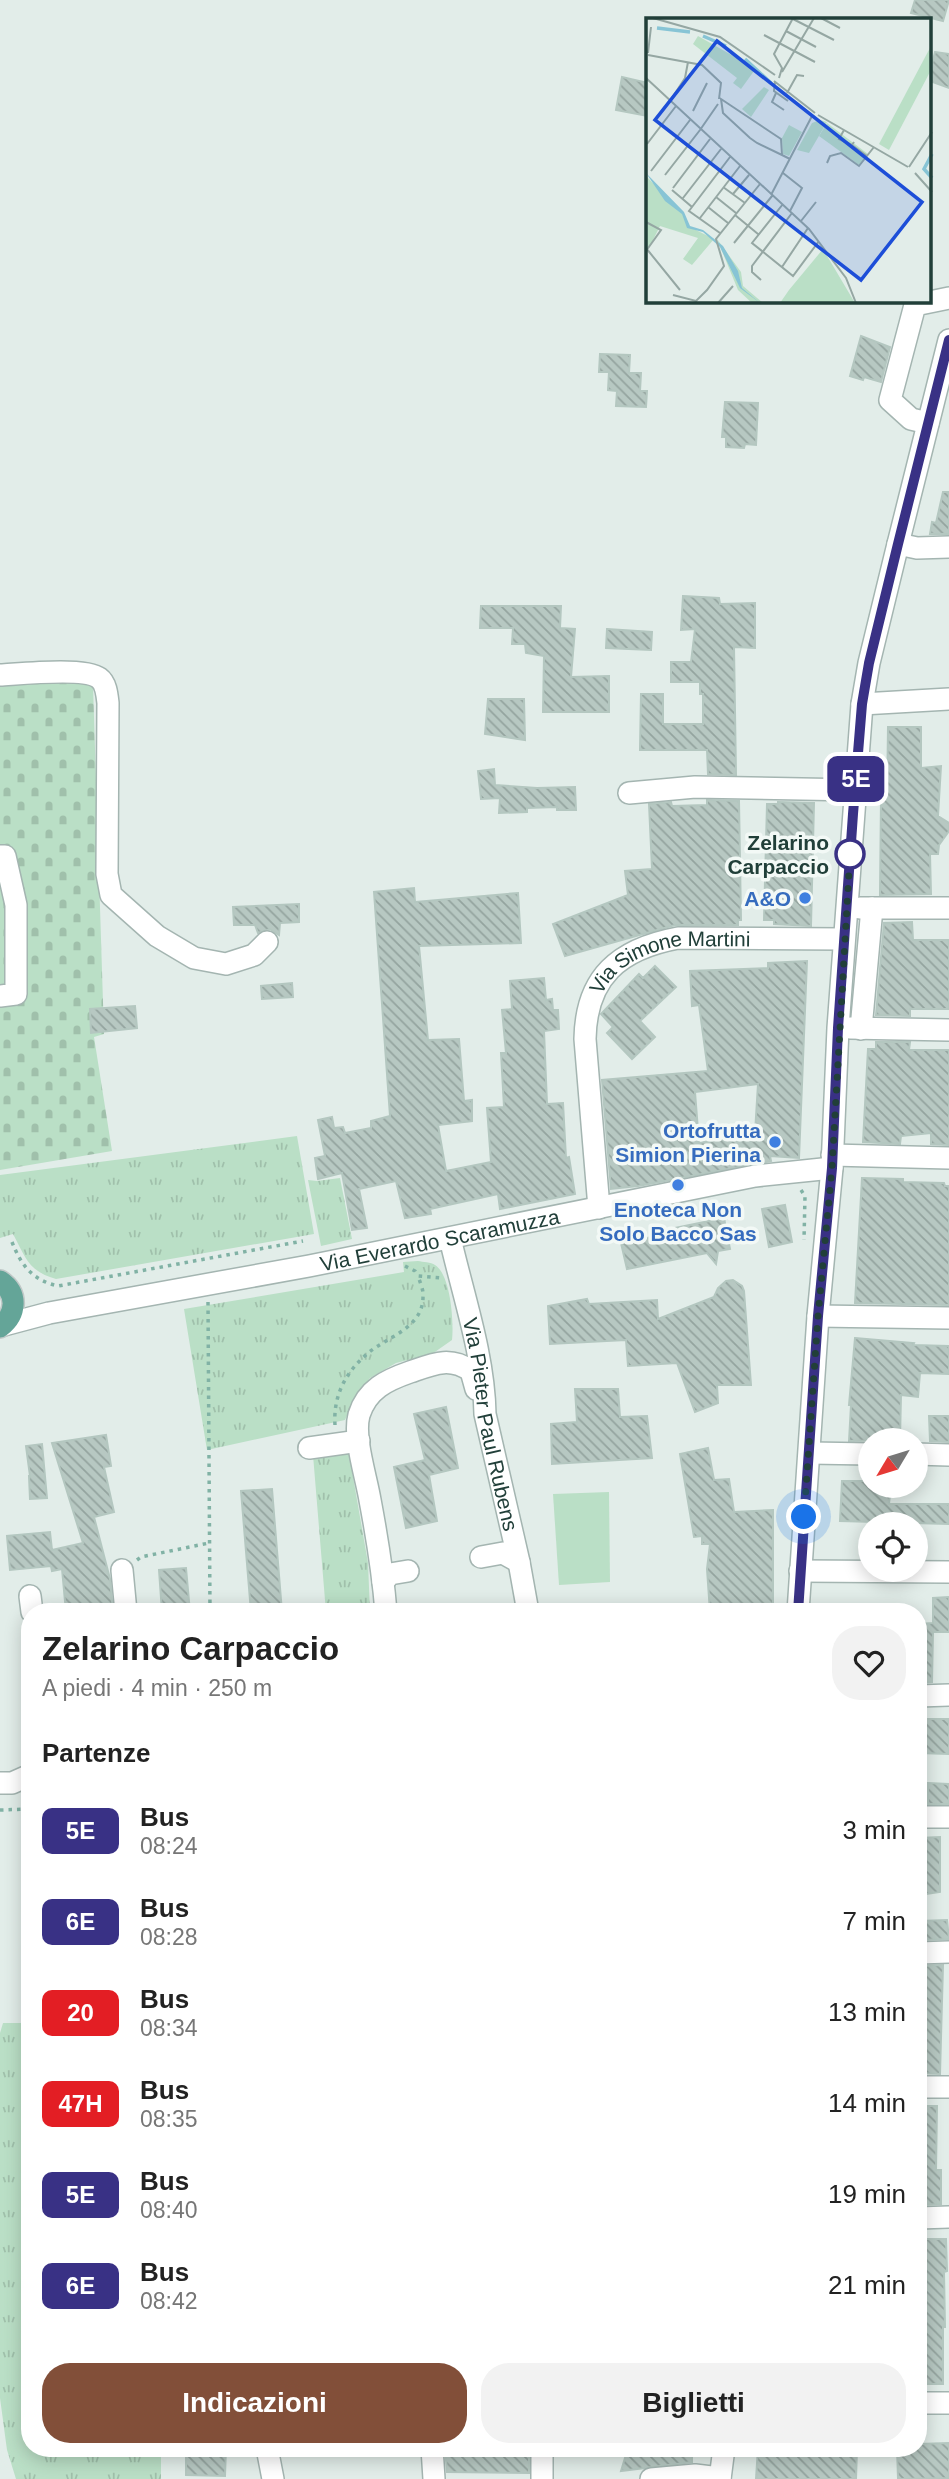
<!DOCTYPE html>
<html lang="it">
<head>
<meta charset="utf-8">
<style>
  :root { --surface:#fff; --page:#f2f2f2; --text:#222; --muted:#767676; --accent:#824f39 }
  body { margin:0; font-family:Helvetica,sans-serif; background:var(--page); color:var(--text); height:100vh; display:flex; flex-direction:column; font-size:26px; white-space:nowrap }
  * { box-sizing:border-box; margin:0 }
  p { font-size:23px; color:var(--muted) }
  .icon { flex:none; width:38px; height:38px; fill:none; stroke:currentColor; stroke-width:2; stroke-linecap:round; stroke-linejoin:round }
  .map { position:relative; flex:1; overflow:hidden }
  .sheet { position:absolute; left:21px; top:1603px; width:906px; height:854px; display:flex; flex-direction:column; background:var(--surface); border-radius:28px; box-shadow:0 4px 18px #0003 }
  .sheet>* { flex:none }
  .badge { padding:0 14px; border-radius:10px; font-size:24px; line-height:46px }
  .needle { width:46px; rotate:232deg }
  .tools { position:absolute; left:858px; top:1428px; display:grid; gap:14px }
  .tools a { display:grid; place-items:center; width:70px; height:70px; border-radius:50%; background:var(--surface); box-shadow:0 4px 18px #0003; font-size:35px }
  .you { position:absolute; width:35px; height:35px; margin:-18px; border:5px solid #fff; border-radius:50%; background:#1a73e8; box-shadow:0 0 0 10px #1a73e833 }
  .map>.badge { position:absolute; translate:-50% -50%; box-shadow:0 0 0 4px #fff }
  h2 { padding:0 21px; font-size:26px; line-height:63px }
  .round { display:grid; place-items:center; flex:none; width:74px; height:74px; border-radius:28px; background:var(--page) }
  .headline { display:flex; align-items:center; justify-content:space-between; height:119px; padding:0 21px }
  h1 { font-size:33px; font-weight:700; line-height:52px }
  .cta { display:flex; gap:14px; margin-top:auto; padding:14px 21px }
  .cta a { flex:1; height:80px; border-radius:28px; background:var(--accent); color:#fff; font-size:28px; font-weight:700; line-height:80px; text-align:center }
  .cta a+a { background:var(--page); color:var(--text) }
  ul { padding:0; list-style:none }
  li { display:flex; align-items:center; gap:21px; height:91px; padding:0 21px }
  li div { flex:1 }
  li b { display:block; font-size:26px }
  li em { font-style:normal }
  li .badge { min-width:77px; font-weight:700; text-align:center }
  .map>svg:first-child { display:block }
</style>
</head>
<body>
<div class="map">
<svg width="949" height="2479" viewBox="0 0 949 2479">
  <defs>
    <pattern id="cemetery-stones" width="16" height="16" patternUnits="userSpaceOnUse" patternTransform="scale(1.75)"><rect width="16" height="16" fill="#badfc6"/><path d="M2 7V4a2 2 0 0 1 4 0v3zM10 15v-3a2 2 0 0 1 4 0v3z" fill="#a0c0ab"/></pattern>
    <pattern id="park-tufts" width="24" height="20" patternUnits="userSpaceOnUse" patternTransform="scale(1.75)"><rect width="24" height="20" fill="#badfc6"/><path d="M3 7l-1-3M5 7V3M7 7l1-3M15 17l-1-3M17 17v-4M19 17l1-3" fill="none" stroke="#a0c0ab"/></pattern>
    <pattern id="building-back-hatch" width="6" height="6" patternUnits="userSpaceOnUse" patternTransform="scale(1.75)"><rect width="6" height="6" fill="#b7c8c2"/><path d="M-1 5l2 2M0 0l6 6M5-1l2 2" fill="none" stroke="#94a49f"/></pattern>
  </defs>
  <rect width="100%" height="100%" fill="#e2ede9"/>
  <path fill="#badfc6" d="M609,1492L610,1582L559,1585L553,1494Z"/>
  <path fill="url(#cemetery-stones)" d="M90,681L93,685L104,1034L94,1037L112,1151L0,1170V685Z"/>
  <path fill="url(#park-tufts)" d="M297,1136L314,1234L56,1279C28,1271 26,1258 13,1234L0,1238V1175Z
    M340,1178L352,1239L321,1246L308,1180L317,1181Z
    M418,1261C423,1262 431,1262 435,1265C451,1275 454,1323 452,1340L432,1354L396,1363L370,1378L357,1395L345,1420L207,1450L184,1309L404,1272L403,1262Z
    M348,1448L368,1563L370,1612H326L313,1455Z
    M3,2023H30V2448H161V2479H16L7,2450L0,2398V2033Z"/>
  <path fill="url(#building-back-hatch)" stroke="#b4c7c0" stroke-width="2" fill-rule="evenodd" d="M915,0H949L943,21L911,13Z
    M935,52L949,54V88L930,81V72Z
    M622,77L648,83V116L616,110Z
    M861,336L890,347L881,382L864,377L863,380L850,376Z
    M600,354L630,355L629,373H641L640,391H647L646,407L616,406L617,391L608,390L609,372H599Z
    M725,402L758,403L756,445L745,444L744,448L726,447V437H722Z
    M943,492H949V534H930L932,522L936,523Z
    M683,596L719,598L720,604L755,603V648L734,647L736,775L708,774L707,750H640L641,694H663V724H703V694H700V682H671V662H691L695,629L681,630Z
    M481,606H561L560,628L575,629L571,677L609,676V712H543L544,656L526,653L525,644H512L513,628H480Z
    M607,629L652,632L651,650L606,648Z
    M488,699H524L525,740L485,734Z
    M888,727H921V768L941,766L938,816L949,823V831L939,845L938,854H930L931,894L880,895L881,799H887Z
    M494,769L495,785L537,788L575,787L576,810H557V807L527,808V812L499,813L500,798L481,799L478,771Z
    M707,800L739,801L741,920H738V925H675L565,956L553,924L628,895L625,871L652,869L649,804L671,802L672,806L707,805Z
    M778,802L814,803L811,926L774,924V920H764L767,804H778Z
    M414,888L415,902L518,893L521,943L419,946L428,1040L459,1039L464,1101L472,1100V1121L438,1125L446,1171L491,1162L487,1108L504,1107L501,1053H506L502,1010L512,1009L510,981L544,978L546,1000L552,999L553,1010H558L559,1029L544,1031L547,1104L563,1103L566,1158L569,1157L575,1194L500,1209L498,1194L430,1209L431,1214L405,1218L396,1181L359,1189L367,1228L352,1230L342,1173L318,1179L315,1158L325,1156L318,1120L332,1117L334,1128L343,1127L345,1133L371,1128V1121L390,1116L374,892Z
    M299,904V922L280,923L279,935L270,929L258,933L255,925H234L233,907Z
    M912,922L913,940H949V1009H910V1016L876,1015L884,923Z
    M807,961L799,1158L770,1156L771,1161L638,1186L611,1189L602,1080L708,1071L699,1005L692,1006L690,971L768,968V963ZM758,1084L755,1133L699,1143L695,1092Z
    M655,966L676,987L640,1021L655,1037L632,1059L607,1033L613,1027L601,1014L639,974L643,978Z
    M292,983L293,997L262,999L261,986Z
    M135,1006L137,1028L91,1033L90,1009Z
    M876,1042H910L909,1050H949V1145L931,1144V1133L901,1136L900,1144L863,1142L868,1049H876Z
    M862,1178L903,1179V1182L944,1183L945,1186H949V1305L855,1303Z
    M785,1205L792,1242L769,1247L762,1209Z
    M724,1218L730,1249L718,1251L716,1264L707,1253L627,1269L621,1243L677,1232L675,1228Z
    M733,1280L742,1286L744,1291L751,1385H717L718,1403L695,1412L677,1363L628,1366L626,1340L550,1344L548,1306L587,1299L589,1304L657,1300L658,1319L714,1297L718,1288L726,1281Z
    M855,1338L914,1343L913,1345L949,1346V1374L920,1373L918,1397L901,1395L900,1440L849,1441L851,1405H849Z
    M575,1389H618L620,1417L647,1416L652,1458L552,1464L551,1424L577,1422Z
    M446,1407L458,1468L429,1475L437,1521L406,1528L394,1467L425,1460L414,1414Z
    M929,1416H949V1442L930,1441Z
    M106,1435L111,1466L104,1467L114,1512L94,1517L110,1579L113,1612H66L62,1569L52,1571L51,1566L10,1570L7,1536L50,1532L52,1550L83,1543L52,1443Z
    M42,1444L47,1498L30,1499L29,1476H30L26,1446Z
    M708,1448L714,1480L729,1479L734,1512L773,1510V1612H710L707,1569L710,1544H702V1536L694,1537L680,1454Z
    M842,1481H870V1486H891L889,1504H949V1524L840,1521Z
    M272,1489L282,1612H251L241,1491Z
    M186,1568L190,1612H162L159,1570Z
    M949,1597V1632H933L932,1682L919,1683V1624L933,1623V1598Z
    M919,1719H949V1754L919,1753Z
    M928,1783L949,1784V1804H928Z
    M940,1837V1892L919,1895V1838Z
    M947,1920L949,1939L920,1940V1921Z
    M943,1965L940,2074L919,2073V1966Z
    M919,2106H937L936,2170H941V2204L919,2205Z
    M919,2239H946L947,2271L944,2272L945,2327H943V2384H919Z
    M949,2443V2478L898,2479L897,2448H919V2444Z
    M186,2448H226L225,2476L186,2475Z
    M445,2448H529V2473L447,2472Z
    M628,2448H692V2462L621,2471Z
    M758,2448L857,2449L856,2479H756Z"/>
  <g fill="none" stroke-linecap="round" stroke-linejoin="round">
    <g stroke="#a4b5b1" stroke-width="24">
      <g id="minor">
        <path d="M928,423L911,419L890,400L915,305L949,298"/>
        <path d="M898,544L917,548L949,547"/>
        <path d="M0,675C19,674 85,667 99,678C106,683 107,694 108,703L107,874L111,895L157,936L194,958L226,964L254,955L267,942"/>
        <path d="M862,704L949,699"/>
        <path d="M629,793L695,787L855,790"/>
        <path d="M0,856H5L16,905V994L0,996"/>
        <path d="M860,908H949"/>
        <path d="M850,1028L949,1030"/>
        <path d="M861,1029L872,908"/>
        <path d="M832,1155L949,1158"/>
        <path id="s1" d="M599,1208L585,1039C586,977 619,949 678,938L844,939"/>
        <path id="s2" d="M450,1238C463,1295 484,1355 485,1414L519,1562L528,1612"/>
        <path d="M818,1316L949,1318"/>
        <path id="s3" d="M4,1325L49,1313L309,1266L755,1176L832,1168"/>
        <path d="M309,1448L359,1441"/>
        <path d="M810,1453L870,1454"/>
        <path d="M915,1454L949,1455"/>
        <path d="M481,1557L503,1553L519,1562"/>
        <path d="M122,1570L126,1612"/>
        <path d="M800,1571L949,1572"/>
        <path d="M383,1582L390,1574L408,1571"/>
        <path d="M30,1596L32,1612"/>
        <path d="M386,1612C383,1574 377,1537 370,1500C366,1476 353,1437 359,1415C367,1389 387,1380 410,1372C433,1364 450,1356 471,1371L476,1389"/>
        <path d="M798,1612L818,1316L832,1168L838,1028L862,704L869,663L898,544L949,340"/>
        <path d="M919,1696L949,1695"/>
        <path d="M0,1783H12L30,1775"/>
        <path d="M919,1817H949"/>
        <path d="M919,1953L949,1952"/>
        <path d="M919,2087H949"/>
        <path d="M919,2218L949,2217"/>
        <path d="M919,2403H949"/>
        <path d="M267,2448L273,2479"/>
        <path d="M432,2448L434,2479"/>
        <path d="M542,2448V2479"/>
        <path d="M651,2479L695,2475L720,2478"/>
        <path d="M720,2479L724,2448"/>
      </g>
    </g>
    <g stroke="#c1c9c8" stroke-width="24">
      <path id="major" d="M0,1281C18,1293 17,1314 0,1327"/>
    </g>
    <path stroke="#81b2a5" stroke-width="3.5" stroke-dasharray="3.5 5" stroke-linecap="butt" d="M801,1190L805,1196L804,1240
      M12,1242C21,1265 32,1280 58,1286L303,1241
      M405,1266L415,1271L418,1276
      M208,1302L210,1612
      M335,1425C333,1395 346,1372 368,1353C387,1337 423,1328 423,1297C424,1291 420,1282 418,1276L441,1278
      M137,1560L141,1557L209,1543
      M0,1810L30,1809"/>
    <use href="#minor" stroke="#fff" stroke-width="21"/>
    <use href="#major" stroke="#64a598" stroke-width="21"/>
  </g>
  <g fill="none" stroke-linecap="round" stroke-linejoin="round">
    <g stroke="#fff" stroke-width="16">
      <path id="line" d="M798,1612L818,1316L832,1168L838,1028L853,814L862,704L869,663L898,544L949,340"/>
    </g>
    <use href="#line" stroke="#393185" stroke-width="10"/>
    <path stroke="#213f39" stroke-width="7" stroke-dasharray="0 12.6" d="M804,1517L818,1316L832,1168L850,854"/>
  </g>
  <circle fill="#fff" stroke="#393185" stroke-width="3.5" cx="850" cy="854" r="14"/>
  <g fill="#3f7fe0" stroke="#f3f9f6" stroke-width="2.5">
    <circle cx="805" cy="898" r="7"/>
    <circle cx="775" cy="1142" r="7"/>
    <circle cx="678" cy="1185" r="7"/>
  </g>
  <g text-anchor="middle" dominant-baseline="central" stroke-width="7" stroke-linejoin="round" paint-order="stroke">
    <g font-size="21" font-weight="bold" fill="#213f39" stroke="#f3f9f6" text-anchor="end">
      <text x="829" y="842">Zelarino<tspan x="829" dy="24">Carpaccio</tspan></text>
    </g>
    <g font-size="21" font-weight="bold" fill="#366cbe" stroke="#f3f9f6" text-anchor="end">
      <text x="791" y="898">A&amp;O</text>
      <text x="761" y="1130">Ortofrutta<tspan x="761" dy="24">Simion Pierina</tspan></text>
      <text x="678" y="1209" text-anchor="middle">Enoteca Non<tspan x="678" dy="24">Solo Bacco Sas</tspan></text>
    </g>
    <g font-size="21" fill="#213f39" stroke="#f3f9f6">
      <text stroke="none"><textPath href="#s1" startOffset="306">Via Simone Martini</textPath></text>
      <text stroke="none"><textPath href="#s3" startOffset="444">Via Everardo Scaramuzza</textPath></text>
      <text stroke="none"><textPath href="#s2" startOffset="191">Via Pieter Paul Rubens</textPath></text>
    </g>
  </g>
  <g transform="translate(646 18)">
    <rect width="285" height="285" fill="#e2ede9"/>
    <path d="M285,28V52L243,132L233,126Z" fill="#badfc6"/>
    <path d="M71,221L95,254L97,268L117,285H106L92,272Z" fill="#badfc6"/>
    <path d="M181,105L222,136L213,147L173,118Z" fill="#badfc6"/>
    <path d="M52,18L105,48L108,53L95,71L87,65L91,60L47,26ZM118,69L123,72L105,99L96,91ZM174,102L181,104L163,135L151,132L166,105ZM143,107L156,114L143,138L137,136L136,120ZM0,158L38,197L44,209L68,221L46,247L37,241L52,220L14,208L3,230L0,228ZM177,231L209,285H134L143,272Z" fill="#badfc6"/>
    <path d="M0,155L38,194L44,208L57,212L77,228L92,253L96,270L114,285L94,270L74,229L57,214L41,210L36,196L19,183Z" fill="#87c4d5"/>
    <path fill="none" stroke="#87c4d5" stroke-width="3.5" d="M11,10L44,14M57,18L80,28M99,41L125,65M286,136L278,151L286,160"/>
    <path fill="none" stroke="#95a7a3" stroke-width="2" d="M7,0L74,19L129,57M175,0L194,10M147,1L188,22M140,13L170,29M118,17L169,44M2,35L5,9M2,37L56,47L75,65L73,81M136,54L168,0M0,60L163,211L200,260L210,285M133,60L136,50L128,36L147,0M128,63L169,95M129,64L128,73L142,83M130,75L126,84L138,92M141,75L151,57L158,58M24,83L39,60L42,44M47,93L61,65M172,97L262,149M54,112L72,86M198,112L193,121L206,127M208,124L206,127L221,138M1,126L30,88M136,137L135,121L75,81L77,95L104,120L111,125L136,137L144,141M181,145L184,138L195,135L213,148L228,129M263,149L286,114M5,153L44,102M137,155L156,170L144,193M269,155L286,174M19,157L54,112M77,169L99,185M27,170L64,121M26,172L46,189L43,193L74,215M87,176L103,157M125,177L166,98M70,179L90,195M37,180L75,131M137,186L106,225L147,258L173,223M46,189L84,139M62,189L82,205M89,197L112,216M54,200L94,148M155,203L170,184M0,204L15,212L0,233M88,225L126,178M0,230L34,272M136,249L162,210M115,262L106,254V248L146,195M27,277L50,283L61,272L78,248L70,221L114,166M72,285L87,268"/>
    <path fill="#1d4ed8" fill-opacity="0.15" stroke="#1d4ed8" stroke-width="3.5" d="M71,23L276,184L215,262L9,102Z"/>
    <rect width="285" height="285" fill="none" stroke="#213f39" stroke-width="3.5"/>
  </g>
</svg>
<div class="tools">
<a><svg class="needle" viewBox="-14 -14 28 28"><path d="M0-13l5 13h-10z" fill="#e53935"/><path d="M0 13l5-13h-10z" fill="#767676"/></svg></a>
<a><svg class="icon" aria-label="locate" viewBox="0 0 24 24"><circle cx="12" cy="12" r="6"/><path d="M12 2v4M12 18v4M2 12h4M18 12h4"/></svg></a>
</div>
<div class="you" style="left:804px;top:1517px"></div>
<b class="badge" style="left:856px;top:779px;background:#393185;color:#fff">5E</b>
<section class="sheet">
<div class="headline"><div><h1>Zelarino Carpaccio</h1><p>A piedi · 4 min · 250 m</p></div><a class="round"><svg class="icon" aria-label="heart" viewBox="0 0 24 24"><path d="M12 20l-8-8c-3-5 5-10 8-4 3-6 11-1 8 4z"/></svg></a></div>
<h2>Partenze</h2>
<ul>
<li><span class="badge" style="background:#393185;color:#fff">5E</span><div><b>Bus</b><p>08:24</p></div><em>3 min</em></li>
<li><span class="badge" style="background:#393185;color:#fff">6E</span><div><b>Bus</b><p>08:28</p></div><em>7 min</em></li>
<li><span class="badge" style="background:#e31e24;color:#fff">20</span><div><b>Bus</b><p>08:34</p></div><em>13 min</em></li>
<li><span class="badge" style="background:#e31e24;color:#fff">47H</span><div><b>Bus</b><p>08:35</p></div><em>14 min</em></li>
<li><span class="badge" style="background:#393185;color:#fff">5E</span><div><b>Bus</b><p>08:40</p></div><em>19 min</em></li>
<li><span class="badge" style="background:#393185;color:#fff">6E</span><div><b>Bus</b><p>08:42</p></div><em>21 min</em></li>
</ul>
<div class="cta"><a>Indicazioni</a><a>Biglietti</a></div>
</section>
</div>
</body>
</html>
